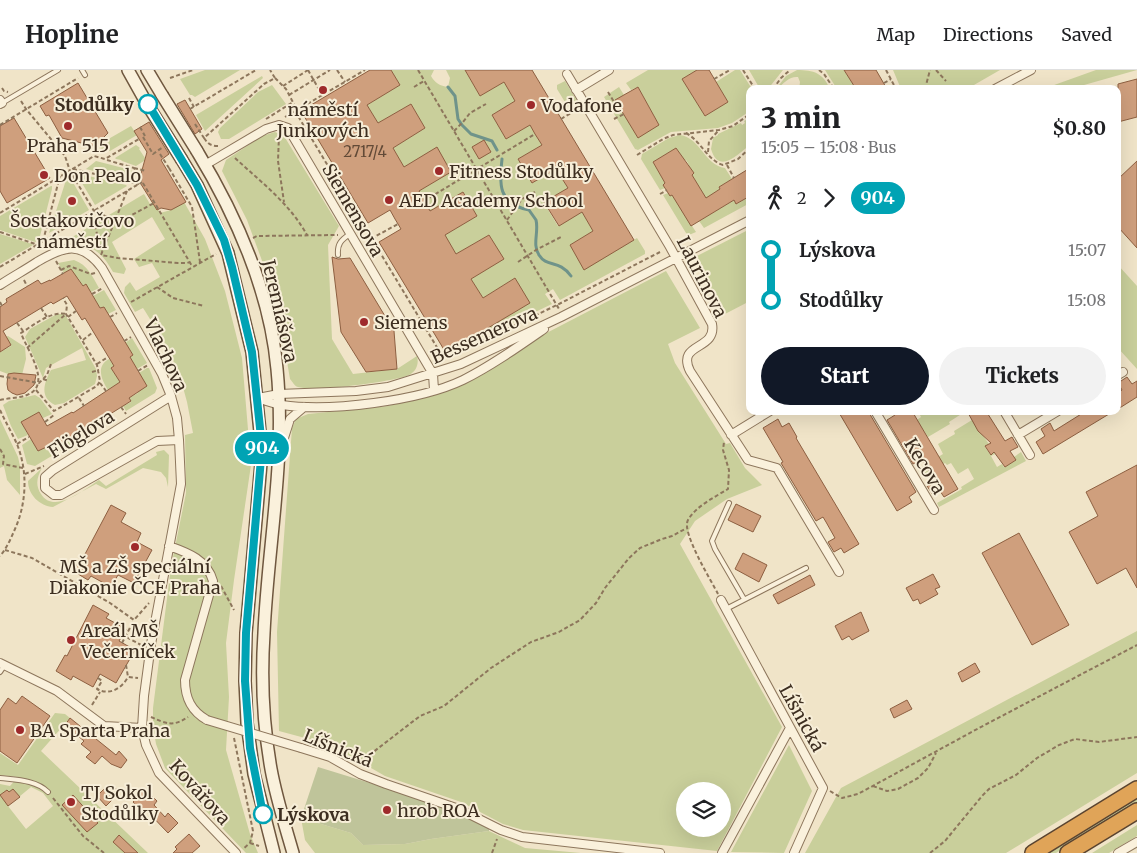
<!DOCTYPE html>
<html lang="en">
<head>
<meta charset="utf-8">
<style>
  :root { --surface:#fff; --page:#f2f2f2; --text:#202124; --muted:#757577; --line:#e0e0e0; --accent:#111827 }
  body { margin:0; font-family:Merriweather,serif; background:var(--page); color:var(--text); height:100vh; display:flex; flex-direction:column; font-size:19px; white-space:nowrap }
  * { box-sizing:border-box; margin:0 }
  p { font-size:16px; color:var(--muted) }
  .icon { flex:none; width:28px; height:28px; fill:none; stroke:currentColor; stroke-width:2; stroke-linecap:round; stroke-linejoin:round }
  .map { position:relative; flex:1; overflow:hidden }
  .side { position:absolute; left:746px; top:15px; width:375px; height:330px; display:flex; flex-direction:column; background:var(--surface); border-radius:10px; box-shadow:0 5px 20px #0002 }
  .side>* { flex:none }
  .badge { padding:0 10px; border-radius:16px; font-size:18px; line-height:32px }
  .fabs { position:absolute; left:676px; top:712px; display:grid; gap:10px }
  .fabs a { display:grid; place-items:center; width:55px; height:55px; border-radius:50%; background:var(--surface); box-shadow:0 5px 20px #0002; font-size:25px }
  .map>.badge { position:absolute; translate:-50% -50%; box-shadow:0 0 0 2px #fff }
  .legs { display:flex; align-items:center; gap:8px; height:55px; padding:0 15px; font-size:16px }
  .legs p { margin-inline-start:auto }
  .overview { display:flex; align-items:center; justify-content:space-between; height:85px; padding:0 15px }
  h1 { font-size:28px; font-weight:800; line-height:38px }
  .button { display:flex; gap:10px; margin-top:auto; padding:10px 15px }
  .button a { flex:1; height:58px; border-radius:30px; background:var(--accent); color:#fff; font-size:20px; font-weight:800; line-height:58px; text-align:center }
  .button a+a { background:var(--page); color:var(--text) }
  ul { padding:0 15px; list-style:none }
  li { display:flex; align-items:center; gap:18px; height:50px; font-size:19px }
  li i { display:grid; place-items:center; width:8px; height:100%; margin:0 6px; background:currentColor }
  li i::after { content:''; width:12px; height:12px; margin:-6px; border:4px solid; border-radius:50%; background:var(--surface) }
  li p { margin-inline-start:auto }
  li:first-child i { background:linear-gradient(#0000 50%,currentColor 0) }
  li:last-child i { background:linear-gradient(currentColor 50%,#0000 0) }
  header { display:flex; align-items:center; gap:30px; box-sizing:border-box; height:70px; padding:0 25px; background:var(--surface); border-bottom:1px solid var(--line) }
  header strong { font-size:24px }
  nav { display:flex; gap:28px; margin-inline-start:auto; font-size:18px }
  .map>svg:first-child { display:block }
</style>
</head>
<body>
<header>
<strong>Hopline</strong>
<nav><a>Map</a><a>Directions</a><a>Saved</a></nav>
</header>
<div class="map">
<svg width="1137" height="783" viewBox="0 0 1137 783">
  <rect width="100%" height="100%" fill="#f0e4c8"/>
  <path fill="#c9cf9b" fill-rule="evenodd" d="M205,0H240L195,27L192,25H190L180,9Z
    M391,0H434L431,6C435,13 440,16 448,17L450,8L446,0H469L466,2L480,26L504,12L515,31L492,45L506,69L530,55L542,75L518,89L532,113L556,99L568,118L544,133L558,156L582,142L593,161L570,175L584,199L637,168L645,181V184L560,230L553,219L545,224L552,234L449,283H446L529,233L515,208L483,228L471,209L503,189L489,165L456,184L445,165L477,146L463,122L430,141L419,121L451,102L437,78L404,97L393,78L425,58L411,34L378,53L367,35L400,15Z
    M648,0H697L682,9L705,46L728,32L716,12L735,0H740L752,19H750V41L732,53L718,58L671,62L638,80L635,79L604,27L619,17L624,25L659,55L638,17L631,20L626,13Z
    M749,0H783L768,19H760Z
    M797,0C814,0 823,3 830,19H799L800,12L798,7C790,6 783,13 778,19H776L786,6Z
    M825,0H844L856,19H837Z
    M893,0H1000L967,19H901Z
    M1096,0H1137L1070,19H1043Z
    M262,6L263,8L205,61L196,45Z
    M565,11L579,34L573,38L568,37L557,19V15Z
    M272,15L286,34L229,69H221L218,62L220,58L258,22Z
    M750,48V75C739,83 719,106 711,79L713,68L718,65V64L741,53L742,55L745,53L744,51Z
    M131,56L137,65L110,81L100,78L98,75Z
    M275,62L284,66L339,156L328,175L332,269L353,304L397,299L417,286C419,293 417,301 409,305C394,312 313,322 298,317C294,316 293,312 290,309L278,239L271,215L247,150L222,101L226,90L262,66Z
    M680,65C701,68 704,95 725,98L732,109L719,117L720,119L706,129L692,105L694,103L687,96L689,95L686,90L684,91L676,78L653,92L665,113V118L660,120L641,89L642,84L669,68Z
    M136,75L140,78L139,79L145,88L144,91L136,96L122,91L121,90L116,89L115,88Z
    M96,91L131,100L133,103L132,106L129,109H125L86,99Z
    M76,103L126,115L127,116L95,135Z
    M68,108L71,109L89,140L49,163L66,110Z
    M51,116H52V119L39,170L35,172L0,160V146Z
    M668,123L670,126L672,125L696,162L689,165L686,163L663,125Z
    M144,124L150,134L154,132L160,143L171,140L184,132L205,169L225,221L242,288L251,395L234,510L226,573L229,627L226,680L250,764L258,783H246L165,698L156,674L153,656V638L171,497L186,423L185,365L193,363L187,332L181,310L172,313L171,308L179,305L169,280L145,241L143,238L135,242L124,223L125,217L130,212L136,221L160,207L152,193L139,197L134,189L165,169L152,147L112,172L126,199L124,204L113,202C100,179 90,174 64,172Z
    M750,126V133L704,158L699,151L734,130L737,134Z
    M750,159V231L725,244L693,188Z
    M0,164L32,174L33,175L0,194Z
    M74,190C88,195 92,206 99,218L91,222L83,216L78,208L76,209L71,199L64,203L58,193Z
    M1118,195L1137,216V299L1118,278Z
    M666,201L700,258L668,274L675,293L726,374L730,373L745,398L762,415L727,429L695,451L680,474L782,657L717,781L523,760L503,754L461,732L385,706L331,675L279,661L277,562L292,358L296,349L308,344L388,336L433,325L454,317L492,298L535,269ZM685,721H722V759H685Z
    M104,220L116,240L108,244L104,237L100,238L93,226Z
    M57,244H63L66,246L96,299L97,306L95,314L64,333L55,335C39,327 44,313 51,300L86,290L82,278L46,298L43,308L25,267L30,259Z
    M8,266L25,277L26,289L22,305L8,304L0,301V282L11,276L6,267Z
    M132,268L147,293L137,299L130,287L133,285L125,273Z
    M109,289L114,296L111,298L120,312L108,320C101,309 96,296 109,289Z
    M147,298H149L157,318L155,323L126,341L123,336L131,332L129,328L138,323L139,303Z
    M35,325L40,328L52,344L43,348L39,342L21,352L28,365L18,369L11,356L3,335L9,331Z
    M918,341H966L949,352L950,354L928,367L917,350L921,347Z
    M0,349L18,387L20,396V425L7,410L4,396L0,398Z
    M972,350L989,374L985,377L990,384L994,382L995,384L991,386L997,397L1002,394L1004,397L1015,391L1014,387L1021,382L1026,391L939,437L937,433L962,419L961,417L974,409L968,398L958,404L951,393L947,395L945,393L924,406L920,398L943,384L938,374L955,364L954,361Z
    M73,368L75,372L35,396L27,394L22,375L31,369L38,381L47,375L49,376L57,372L67,370L68,372Z
    M164,380L169,385L168,417L166,408L161,402L143,398L106,419L96,414L53,437C40,436 28,425 28,411L42,398C37,407 35,415 41,424C54,445 85,419 99,410L106,416L157,385L156,382Z
    M1137,561V703L1006,783H805L841,718Z
    M55,643L65,644L70,648L41,681L148,783H0V714L10,716L18,707L0,705V683L18,695ZM31,717L43,723L53,736L26,759L8,736Z
    M789,675L812,721L784,783L731,782Z
    M1137,727V733L1056,783H1045Z
    M301,748L351,763L363,775L405,774L431,769L489,761L525,778L581,783H315L305,770Z
    M1137,755V766L1109,783H1092Z"/>
  <path fill="#bfc49a" d="M318,697L448,737L489,758V761L431,769L405,774L363,775L351,763L301,748Z"/>
  <g fill="none" stroke-linecap="round" stroke-linejoin="round">
    <path stroke="#6f938a" stroke-width="3" d="M448,17L455,26L458,49L462,55L471,64L492,71L497,80
      M502,89C499,114 498,134 529,140C531,143 534,147 536,150C539,161 532,175 539,185C547,198 559,189 571,206"/>
  </g>
  <path fill="#cf9f7d" stroke="#8d5f41" d="M370,0H391L400,15L367,35L378,53L411,34L425,58L393,78L404,97L437,77L451,102L419,121L430,141L463,122L477,146L445,165L456,184L489,165L504,189L471,209L483,228L515,208L530,233L446,283L379,172L401,159L395,149L390,140L368,153L301,41Z
    M465,0H532L634,170L584,200L570,175L593,161L582,142L559,156L544,132L568,118L556,99L532,113L518,89L542,75L535,64L530,55L506,69L492,45L515,31L504,12L480,26Z
    M697,0H709L728,32L705,46L682,9Z
    M844,0H876L887,19H856Z
    M1137,9V47L1118,52V14Z
    M78,13L108,63L104,67L106,71L97,77L62,68L49,45L46,46L40,36Z
    M638,17L659,55L638,68L615,30Z
    M185,30L202,59L195,64L177,34Z
    M14,48L50,108L7,133L0,121V56Z
    M149,52L169,84L161,90L186,132L171,140L161,138L157,140L139,111L147,82L134,61Z
    M484,70L491,82L479,89L472,77Z
    M676,78L694,103L692,105L706,128L720,119L719,117L750,98V126L736,134L734,130L691,156L672,125L670,126L663,115L665,113L653,92Z
    M1137,91V178L1118,157V109Z
    M332,187L338,189L350,188L394,261L397,299L366,302L341,262Z
    M71,199L83,216L86,214L100,238L104,237L133,285L130,287L147,316L129,328L131,331L107,346L108,347L59,375L57,372L38,381L21,352L39,342L47,356L72,342L73,343L120,312L111,298L114,296L85,248L82,250L67,226L53,234L51,232L3,261L11,275L0,282V237L7,232L6,229L38,210L41,214L50,210V211Z
    M14,303L36,305L34,315L25,323L17,325L12,323L8,320L7,314L8,304Z
    M1127,307L1132,314L1137,311V327L1118,339V323L1122,320L1118,313Z
    M838,341H868L916,422L909,427L912,432L897,441Z
    M893,341H912L958,419L944,427L940,421L933,425L927,416L935,411L925,395L921,390L913,394L887,350L895,345Z
    M967,341H986L1005,371L1012,367L1018,377L1010,381L1016,390L1005,397L994,382L991,385L985,376L991,373L978,361Z
    M1086,341H1114L1043,384L1036,372L1045,366L1041,359L1050,353L1054,361Z
    M778,349L782,357L789,353L797,367L796,368L859,474L844,483L841,478L834,482L828,472L835,468L826,452L823,447L816,451L781,393L783,392L763,358Z
    M1137,395V518L1126,498L1097,514L1069,462L1098,446L1086,422Z
    M736,434L761,446L753,462L728,450Z
    M111,435L126,443L121,452L141,463L137,472L152,480L134,513L118,505L111,517L91,506L88,510L73,501L83,485L84,486Z
    M1019,463L1069,555L1032,575L982,483Z
    M743,483L767,495L759,512L735,499Z
    M933,504L940,517L935,519L938,524L920,534L918,529L913,531L906,518Z
    M810,505L815,515L778,534L773,525Z
    M93,535L109,544L106,548L126,559L119,571L135,580L116,613L100,604L93,617L73,606L71,610L56,601L65,585L67,586Z
    M861,542L869,561L852,570L849,566L842,570L835,556Z
    M975,593L980,602L962,612L958,603Z
    M22,626L50,646L17,693L0,681V640L8,628L16,634Z
    M907,630L912,639L894,648L890,639Z
    M70,648L116,685L119,681L127,690L121,698L111,694L102,686L95,694L86,687L91,682L81,674L84,671L65,655Z
    M108,715L113,719H117L116,726L106,736L97,726Z
    M144,718L157,731L154,735L165,747L168,743L178,753L168,763L147,741L144,744L133,732L137,728L135,726Z
    M13,719L20,727L8,736L0,725L7,720L9,722Z
    M73,725L98,753L87,762L62,735Z
    M189,764L200,776L192,783H173L177,779L175,777Z
    M119,765L138,783H125L113,772Z"/>
  <g fill="none" stroke-linecap="round" stroke-linejoin="round">
    <g stroke="#8d765c" stroke-width="6">
      <path id="lane" d="M82,0L85,5
        M2,33L58,0
        M338,185C337,174 341,170 350,164
        M729,433L712,471L715,479L744,529
        M726,539L806,498
        M0,602L4,596
        M0,708C16,710 36,710 48,722"/>
    </g>
    <g stroke="#8d765c" stroke-width="10">
      <path id="street" d="M567,4L670,177L712,254C717,281 676,272 690,301L748,390L777,398L839,502
        M995,19L1031,0
        M576,20L609,0
        M0,30L2,33L0,34
        M205,95L266,59L279,55L288,58L433,304L434,320
        M0,215C12,207 25,200 37,192C64,176 81,170 102,198L162,304L171,326L177,348L179,370L181,414L151,574L144,626L142,658L146,675L159,703L236,783
        M1118,305L1123,302
        M171,326L53,400L45,407V418L54,425H61L157,371L179,370
        M258,328L279,324L356,321L388,317L461,294L561,247L750,150
        M260,329C267,331 274,334 282,335C330,342 419,331 463,310C491,296 518,277 544,259
        M875,341L934,440
        M1004,341L1030,385
        M731,365L770,341
        M1018,365L1058,341
        M282,374L290,349L304,337
        M169,476C189,483 207,490 213,511L185,610C185,628 191,641 207,650
        M721,530L823,718L794,783
        M0,593L57,621L104,656L142,658
        M301,678L330,687L360,704L386,714L459,739L501,760L522,767L660,783
        M722,783L790,658
        M1118,783L1137,772"/>
    </g>
    <g stroke="#6f573f" stroke-width="14">
      <path id="secondary" d="M128,0L147,34
        M147,0L162,25
        M197,81C237,147 270,222 277,299C286,390 268,474 264,563C261,608 263,654 271,699C276,727 285,755 293,783
        M182,90L197,115L228,183L252,282L262,382L246,563L245,611L247,653L254,704L274,783"/>
    </g>
    <g stroke="#5b4430" stroke-width="18">
      <path id="highway" d="M1033,783L1137,719
        M1068,783L1137,741"/>
    </g>
    <path stroke="#8d765c" stroke-width="2" stroke-dasharray="4 2.5" stroke-linecap="butt" d="M308,0L322,25
      M337,0L345,12
      M418,0L559,239
      M743,0L755,19
      M819,0L824,4L834,19
      M886,0L896,19
      M936,0L946,11
      M170,8L193,0
      M275,8L286,19L297,40
      M714,9L730,0
      M884,13L891,9
      M283,16L308,0
      M414,17L424,11
      M2,18L4,21L8,22
      M773,19L781,8L790,0
      M925,19L930,0
      M608,22L622,45
      M289,25L330,0
      M189,28L194,37
      M21,31L26,39L65,86L70,101L94,141L119,152L154,133
      M190,39L256,0
      M295,41L444,289L557,235L660,182
      M285,47L365,0
      M266,49L293,32
      M561,49L578,39
      M614,49L624,44
      M195,54L204,68
      M0,55L78,8
      M140,57L145,66
      M454,61L463,52L470,43L486,34
      M686,63C701,71 707,90 723,95L738,89L750,78
      M279,65L278,91L284,132
      M143,67L153,84L163,77
      M218,76C211,76 208,74 204,68L264,14L275,8L270,0
      M708,82L709,71L719,60
      M637,85L663,69L673,65L719,60L733,56L750,44
      M235,88C261,112 290,134 307,165
      M107,90L134,98L192,196
      M727,95L734,108
      M134,98L146,101
      M169,98L192,137L200,192
      M73,99L139,114
      M127,121L101,185L118,188L178,193H187L190,192
      M660,124L667,120
      M424,131L535,64
      M0,143L94,86L105,89L139,69
      M91,143L102,181
      M507,150L522,129L535,122
      M0,162L38,175
      M253,168L257,166L338,165
      M43,171L60,106
      M368,175L373,171L376,166L398,154
      M56,191L63,204
      M518,192L536,180L561,167
      M0,197L142,112
      M61,200L69,196L91,204L95,203
      M24,210L27,216
      M157,217L173,228L204,236
      M92,224L103,218
      M0,232L2,236
      M131,232L216,184
      M41,238L47,247
      M68,247L76,241
      M110,247L117,243
      M17,253L23,261
      M83,270L93,262
      M124,271L131,267
      M27,278L66,244
      M97,294L108,287
      M138,301L148,295
      M92,302L99,300
      M0,306L39,313L47,305L51,294
      M43,309L49,311
      M100,313L106,321
      M36,320L54,341L97,316L100,311L97,295L66,244L67,235L63,228
      M79,328L84,336
      M0,330C9,328 19,328 27,325C53,315 27,280 21,263C34,255 50,241 66,244
      M121,337L126,344
      M0,340C5,351 11,361 16,372C28,399 27,432 15,459C11,468 7,478 0,486
      M45,352L54,345
      M98,353L102,359
      M73,366L78,374
      M17,374L29,367
      M0,379L4,386L3,394L23,398
      M25,404L44,396
      M5,480L32,488L110,533L134,550L149,533
      M221,516L234,540
      M718,524C711,510 681,462 688,450C696,436 715,427 728,419L729,400L723,380L724,372
      M121,564L141,575
      M122,573L134,550
      M126,595L128,607L138,608
      M98,608L102,611L97,619C110,626 122,618 128,607
      M92,635L100,622
      M151,647C167,654 173,657 188,647
      M234,668L253,761L250,773L243,779
      M359,693L420,646L444,636L491,598L531,572L559,562L580,550L596,533L605,518L629,488L640,478L662,469L672,466L687,458
      M873,716L887,721L898,719L918,708L928,698L936,683
      M830,721L842,728L858,724L979,658L1137,575
      M53,728L83,766L104,783
      M250,773L259,776
      M492,783L497,769
      M930,783L945,771L982,726L989,719L1016,705L1037,688L1059,675L1075,669L1099,672L1137,667"/>
    <use href="#lane" stroke="#faf1dc" stroke-width="4"/>
    <use href="#street" stroke="#faf1dc" stroke-width="8"/>
    <use href="#secondary" stroke="#faf1dc" stroke-width="11"/>
    <use href="#highway" stroke="#e0a458" stroke-width="15"/>
    <g stroke="#8d765c" stroke-width="10" stroke-linecap="butt">
      <path id="street-bridge" d="M207,650L301,678"/>
    </g>
    <g stroke="#6f573f" stroke-width="14" stroke-linecap="butt">
      <path id="secondary-bridge" d="M162,25L197,81
        M147,34L182,90"/>
    </g>
    <path stroke="#8d765c" stroke-width="2" stroke-dasharray="4 2.5" stroke-linecap="butt" d="M160,84L169,98"/>
    <use href="#street-bridge" stroke="#faf1dc" stroke-width="8"/>
    <use href="#secondary-bridge" stroke="#faf1dc" stroke-width="11"/>
  </g>
  <g fill="none" stroke-linecap="round" stroke-linejoin="round">
    <g stroke="#fff" stroke-width="11">
      <path id="line-1" d="M148,34L197,115L224,170L232,197L252,282L262,377L246,563L245,611L250,678L263,744"/>
    </g>
    <use href="#line-1" stroke="#00a3b4" stroke-width="8"/>
  </g>
  <g fill="#9e2a2b" stroke="#f7eed8" stroke-width="2">
    <circle cx="323" cy="20" r="5"/>
    <circle cx="531" cy="35" r="5"/>
    <circle cx="68" cy="56" r="5"/>
    <circle cx="439" cy="101" r="5"/>
    <circle cx="44" cy="105" r="5"/>
    <circle cx="389" cy="130" r="5"/>
    <circle cx="72" cy="131" r="5"/>
    <circle cx="364" cy="252" r="5"/>
    <circle cx="135" cy="477" r="5"/>
    <circle cx="71" cy="570" r="5"/>
    <circle cx="20" cy="660" r="5"/>
    <circle cx="71" cy="732" r="5"/>
    <circle cx="387" cy="740" r="5"/>
  </g>
  <g fill="#fff" stroke="#00a3b4" stroke-width="2.5">
    <circle cx="148" cy="34" r="9"/>
    <circle cx="263" cy="744" r="9"/>
  </g>
  <g text-anchor="middle" dominant-baseline="central" stroke-width="4" stroke-linejoin="round" paint-order="stroke">
    <g font-size="15" fill="#624a37">
      <text x="365" y="81">2717/4</text>
    </g>
    <g font-size="18" font-weight="bold" fill="#3d2e20" stroke="#f7eed8" text-anchor="end">
      <text x="134" y="34">Stodůlky</text>
      <text x="277" y="744" text-anchor="start">Lýskova</text>
    </g>
    <g font-size="18" fill="#3d2e20" stroke="#f7eed8" text-anchor="start">
      <text x="541" y="35">Vodafone</text>
      <text x="323" y="39" text-anchor="middle">náměstí<tspan x="323" dy="21">Junkových</tspan></text>
      <text x="68" y="75" text-anchor="middle">Praha 515</text>
      <text x="449" y="101">Fitness Stodůlky</text>
      <text x="54" y="105">Don Pealo</text>
      <text x="399" y="130">AED Academy School</text>
      <text x="72" y="150" text-anchor="middle">Šostakovičovo<tspan x="72" dy="21">náměstí</tspan></text>
      <text x="374" y="252">Siemens</text>
      <text x="135" y="496" text-anchor="middle">MŠ a ZŠ speciální<tspan x="135" dy="21">Diakonie ČCE Praha</tspan></text>
      <text x="81" y="560">Areál MŠ<tspan x="81" dy="21">Večerníček</tspan></text>
      <text x="30" y="660">BA Sparta Praha</text>
      <text x="81" y="722">TJ Sokol<tspan x="81" dy="21">Stodůlky</tspan></text>
      <text x="397" y="740">hrob ROA</text>
    </g>
    <g font-size="18" fill="#3d2e20" stroke="#f7eed8">
      <text transform="translate(353 140) rotate(60)">Siemensova</text>
      <text transform="translate(702 207) rotate(63)">Laurinova</text>
      <text transform="translate(280 241) rotate(77)">Jeremiášova</text>
      <text transform="translate(484 265) rotate(-24)">Bessemerova</text>
      <text transform="translate(166 285) rotate(65)">Vlachova</text>
      <text transform="translate(81 364) rotate(-32)">Flöglova</text>
      <text transform="translate(925 396) rotate(59)">Kecova</text>
      <text transform="translate(802 648) rotate(61)">Líšnická</text>
      <text transform="translate(338 678) rotate(22)">Líšnická</text>
      <text transform="translate(200 722) rotate(48)">Kovářova</text>
    </g>
  </g>
</svg>
<div class="fabs">
<a><svg class="icon" aria-label="layers" viewBox="0 0 24 24"><path d="M12 4l9 5-9 5-9-5zM3 14l9 5 9-5"/></svg></a>
</div>
<b class="badge" style="left:262px;top:378px;background:#00a3b4;color:#fff">904</b>
<section class="side">
<div class="overview"><div><h1>3 min</h1><p>15:05 – 15:08 · Bus</p></div><b>$0.80</b></div>
<div class="legs"><svg class="icon" aria-label="walk" viewBox="0 0 24 24"><circle cx="13" cy="4" r="2"/><path d="M13 8l-2 6 4 7M11 14l-3 7M7 12l3-4h3l4 4"/></svg>2<svg class="icon" aria-label="forward" viewBox="0 0 24 24"><path d="M9 5l7 7-7 7"/></svg><b class="badge" style="background:#00a3b4;color:#fff">904</b></div>
<ul>
<li><i style="color:#00a3b4"></i><b>Lýskova</b><p>15:07</p></li>
<li><i style="color:#00a3b4"></i><b>Stodůlky</b><p>15:08</p></li>
</ul>
<div class="button"><a>Start</a><a>Tickets</a></div>
</section>
</div>
</body>
</html>
